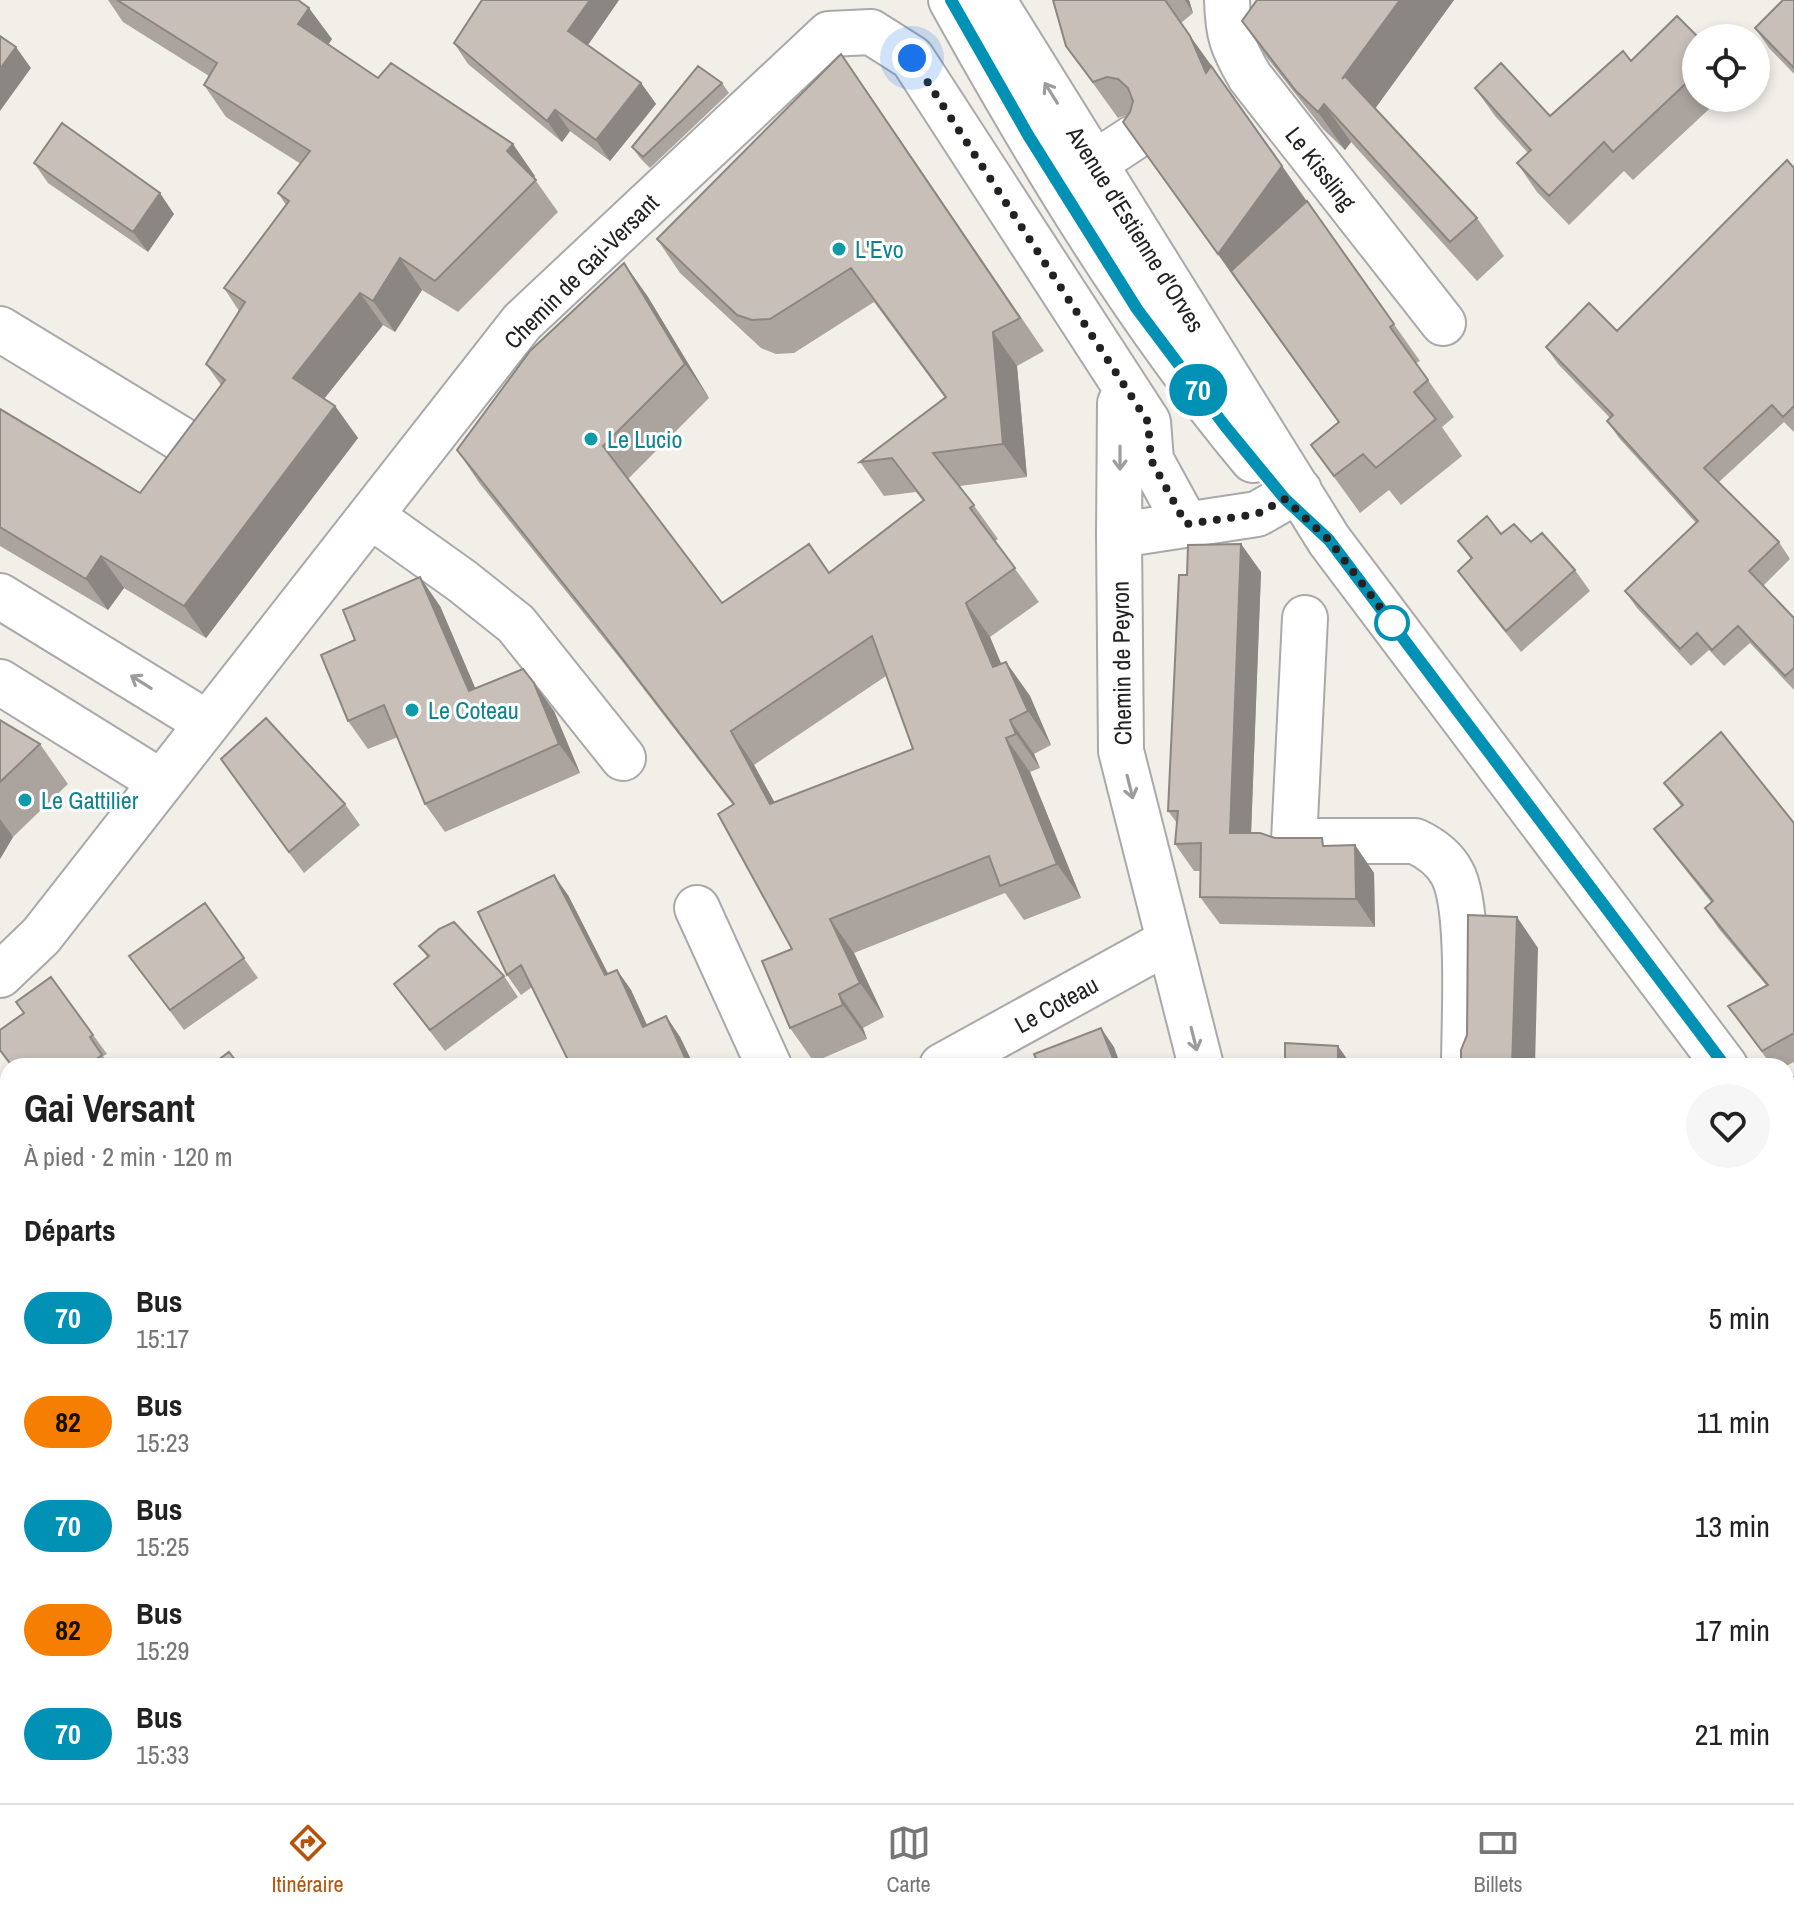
<!DOCTYPE html>
<html lang="fr">
<head>
<meta charset="utf-8">
<style>
  :root { --surface:#fff; --page:#f6f6f6; --text:#222; --muted:#767676; --line:#e0e0e0; --accent:#b45309 }
  body { margin:0; font-family:"Archivo Narrow",sans-serif; background:var(--page); color:var(--text); height:100vh; display:flex; flex-direction:column; font-size:30px; white-space:nowrap }
  * { box-sizing:border-box; margin:0 }
  p { font-size:26px; color:var(--muted) }
  .icon { flex:none; width:44px; height:44px; fill:none; stroke:currentColor; stroke-width:2; stroke-linecap:round; stroke-linejoin:round }
  .map { position:relative; flex:1; overflow:hidden }
  .panel { position:absolute; left:0px; top:1058px; width:1794px; height:746px; display:flex; flex-direction:column; background:var(--surface); border-radius:24px 24px 0 0; box-shadow:0 4px 12px #0003 }
  .panel>* { flex:none }
  .badge { padding:0 16px; border-radius:26px; font-size:28px; line-height:52px }
  .fabs { position:absolute; left:1682px; top:24px; display:grid; gap:16px }
  .fabs a { display:grid; place-items:center; width:88px; height:88px; border-radius:50%; background:var(--surface); box-shadow:0 4px 12px #0003; font-size:40px }
  .you { position:absolute; width:40px; height:40px; margin:-20px; border:6px solid #fff; border-radius:50%; background:#1a73e8; box-shadow:0 0 0 12px #1a73e833 }
  .map>.badge { position:absolute; translate:-50% -50%; box-shadow:0 0 0 4px #fff }
  h2 { padding:0 24px; font-size:30px; line-height:72px }
  .round { display:grid; place-items:center; flex:none; width:84px; height:84px; border-radius:42px; background:var(--page) }
  .head { display:flex; align-items:center; justify-content:space-between; height:136px; padding:0 24px }
  h1 { font-size:38px; font-weight:700; line-height:60px }
  ul { padding:0; list-style:none }
  li { display:flex; align-items:center; gap:24px; height:104px; padding:0 24px }
  li div { flex:1 }
  li b { display:block; font-size:30px }
  li em { font-style:normal }
  li .badge { min-width:88px; font-weight:700; text-align:center }
  .tab-bar { display:flex; justify-content:space-around; align-items:center; height:112px; border-top:2px solid var(--line); background:var(--surface); font-size:22px; color:var(--muted) }
  .tab-bar a { display:grid; justify-items:center; gap:4px }
  .tab-bar .active { color:var(--accent) }
  .map>svg:first-child { display:block }
</style>
</head>
<body>
<div class="map">
<svg width="1794" height="1803" viewBox="0 0 1794 1803">
  <rect width="100%" height="100%" fill="#f2efe9"/>
  <g fill="none" stroke-linecap="round" stroke-linejoin="round">
    <g stroke="#a9a9a9" stroke-width="48">
      <path id="minor" d="M951,0C1040,160 1135,319 1253,460
        M993,0L1329,540L1725,1066
        M1227,0C1228,35 1232,46 1250,77L1443,323
        M1095,163L1133,138
        M0,329L184,441
        M371,516L462,581L516,624L623,758
        M1119,535L1120,403
        M0,596L207,723
        M1305,618L1294,841H1415C1430,848 1444,858 1452,873C1471,907 1464,1023 1464,1066
        M0,682L161,782
        M697,908L769,1066
        M0,975L41,936L522,322L829,34L871,32L912,58L1148,422L1151,460L1186,524
        M942,1066L1169,941
        M1201,1066L1121,751L1119,535L1257,514L1299,490
        M1786,1105L1794,1100
        M1786,1146L1794,1157
        M0,1712L8,1703
        M199,1796L206,1803
        M117,1803L123,1796
        M1210,1803L1211,1796"/>
    </g>
    <use href="#minor" stroke="#fff" stroke-width="44"/>
  </g>
  <path fill="#aba49e" fill-rule="evenodd" d="M108,0H298L332,39L328,45L378,78L535,176L534,178L558,212L458,312L422,290L395,332L383,325L324,399L335,406L358,438L206,638L124,588L108,610L0,546V409L140,493L221,385L206,364L239,311L224,288L286,205L278,193L301,164L226,117L204,85L209,76L123,22Z
    M482,0H619L588,45L641,83L656,104L610,161L570,131L562,142L468,64L454,43Z
    M1053,0H1189L1193,13L1181,23L1420,361L1416,363L1454,417L1442,427L1462,456L1401,505L1389,490L1360,513L1311,445L1338,422L1123,122L1129,114L1118,118L1066,46Z
    M1257,0H1454L1375,108L1477,218L1504,256L1477,281L1351,142L1345,150L1323,129L1268,59L1242,21Z
    M1794,0V74L1769,48L1755,28Z
    M1696,38V98H1721L1633,180L1624,171L1569,225L1537,192L1517,163L1528,153L1495,116L1475,88L1550,116L1631,61Z
    M722,83L729,93L650,168L640,158L632,147Z
    M865,88L1044,351L1017,366L1027,477L960,486L998,539L995,541L1039,602L990,637L1001,664L1006,662L1030,696L1051,745L1034,754L1040,768L1030,772L1081,898L1024,920L1005,893L854,953L884,1017L863,1028L867,1039L814,1062L790,1028L792,949L733,805L622,661L480,484L457,450L624,263L648,297L709,398L628,479L722,603L829,572L923,501L916,492L884,496L860,462L945,398L874,302L794,353L776,354L761,348L680,273L657,239ZM886,676L913,749L775,803L754,765Z
    M34,163L174,214L148,252L48,183Z
    M1794,168V432L1784,422L1719,482L1779,542L1790,559L1763,586L1794,618V690L1750,643L1724,666L1709,650L1691,666L1637,608L1625,591L1696,523L1619,438L1607,421L1610,418L1558,364L1546,347L1617,331Z
    M1501,534L1531,542L1575,570L1590,591L1521,652L1473,592L1458,571L1471,559L1458,541Z
    M1241,544L1261,572L1251,833L1275,838L1327,846L1355,845L1374,873L1375,927L1220,924L1200,897L1201,871H1194L1175,844L1177,823L1168,811L1187,575Z
    M440,606L475,688L554,711L580,773L445,832L425,804L398,737L368,749L348,721Z
    M0,720L40,744L68,784L13,837L0,859Z
    M235,780L345,804L360,825L304,873Z
    M1664,783L1794,823V1062L1786,1066H1772L1728,1006L1766,985L1719,929L1705,908L1711,902L1669,849L1654,829L1681,806Z
    M568,895L608,974L617,970L631,990L647,1025L666,1016L680,1037L694,1066H571L532,987L521,995L507,975Z
    M205,903L258,978L184,1030L129,956Z
    M419,946L504,976L518,997L445,1051L394,984L428,958Z
    M51,977L107,1054L103,1056L110,1066H11L24,1013Z
    M0,1168L8,1179V1189L0,1196Z
    M1786,1278L1794,1286V1366L1786,1373Z
    M0,1575L8,1583V1641L0,1649Z
    M244,1796H278L270,1803H249Z
    M621,1796H816L808,1803H614Z
    M982,1796H1086V1798L1091,1803H989Z
    M1512,1796H1606L1610,1803H1503Z"/>
  <path fill="#8b8681" d="M590,0H619L583,52L568,31Z
    M1185,0H1189L1193,13Z
    M1400,0H1454L1369,117L1342,79Z
    M309,8L332,39L320,56L298,24Z
    M1190,36L1216,72L1206,73Z
    M16,47L31,68L0,111V69Z
    M641,83L656,104L610,161L596,140Z
    M1324,104L1351,142L1345,150L1318,112Z
    M555,110L570,131L562,142L547,121Z
    M513,144L535,176L529,183L507,151Z
    M1282,166L1307,202L1231,271L1243,290L1218,254Z
    M160,193L174,214L148,252L133,232Z
    M400,258L422,290L395,332L373,301Z
    M624,263L648,297L709,398L685,364Z
    M360,293L383,325L315,410L293,378Z
    M993,332L1017,366L1027,477L1003,444Z
    M335,406L358,438L206,638L184,606Z
    M1241,544L1261,572L1250,861L1230,833Z
    M101,556L124,588L108,610L86,579Z
    M420,577L440,606L489,720L469,691Z
    M966,603L990,637L1017,701L993,667Z
    M1006,662L1030,696L1051,745L1028,711Z
    M534,683L554,711L580,773L559,744Z
    M1010,720L1034,754L1040,768L1016,734Z
    M731,731L754,765L794,838L770,804Z
    M1006,738L1030,772L1081,898L1057,864Z
    M0,819L13,837L0,859Z
    M1355,845L1374,873L1375,927L1356,899Z
    M554,875L568,895L619,995L605,975Z
    M1517,917L1538,948L1535,1066H1512Z
    M830,919L854,953L884,1017L860,983Z
    M617,970L631,990L657,1047L643,1027Z
    M839,994L863,1028L867,1039L843,1005Z
    M666,1016L680,1037L694,1066H689Z
    M1101,1028L1114,1047L1121,1066H1116Z
    M1338,1046L1352,1066H1338Z
    M48,1796H92L86,1803H43Z"/>
  <path fill="#c7bfb8" stroke="#8b8681" stroke-width="2" fill-rule="evenodd" d="M117,0H298L309,8L298,24L378,78L391,63L513,144L507,151L536,180L435,281L400,258L373,301L360,293L293,378L335,406L184,606L101,556L86,579L0,527V409L140,493L225,380L206,364L245,302L224,288L289,201L278,193L310,151L204,85L217,63Z
    M482,0H590L568,31L641,83L596,140L555,110L547,121L454,43Z
    M1053,0H1165L1190,36L1206,73L1211,66L1282,166L1218,254L1123,122L1130,112L1133,101L1128,88L1118,79L1107,77L1093,82L1066,46Z
    M1257,0H1400L1342,79L1345,76L1477,218L1450,242L1324,104L1318,112L1296,91L1242,21Z
    M1783,0H1794V68L1755,28Z
    M1677,16L1699,38H1696V74L1613,152L1604,142L1549,196L1517,163L1531,150L1475,88L1501,63L1550,116L1623,51L1631,61Z
    M0,36L16,47L0,69Z
    M841,54L1020,318L993,332L1003,444L933,453L974,505L970,508L1015,568L966,603L993,667L1006,662L1028,711L1010,720L1016,734L1006,738L1057,864L1000,886L989,856L830,919L860,983L839,994L843,1005L790,1028L762,961L792,949L718,814L734,804L598,627L457,450L530,351L624,263L685,364L603,446L722,603L809,544L829,573L924,500L892,458L860,462L946,397L851,268L770,319L752,320L737,315L657,239ZM872,636L913,749L770,804L731,731Z
    M698,66L722,83L643,157L632,147Z
    M62,123L160,193L133,232L34,163Z
    M1787,160L1794,168V406L1783,417L1772,405L1704,468L1779,542L1749,571L1794,618V668L1785,676L1738,626L1712,650L1697,633L1680,649L1625,591L1698,521L1607,421L1613,415L1546,347L1589,303L1617,331Z
    M1307,201L1394,324L1390,327L1428,380L1414,392L1436,419L1376,468L1363,454L1334,476L1311,445L1339,422L1231,271Z
    M1487,516L1501,534L1514,524L1531,542L1542,533L1575,570L1506,631L1458,571L1472,558L1458,541Z
    M1241,544L1230,833H1260L1275,838H1322L1323,846L1355,845L1356,899L1200,897L1201,843L1175,844L1178,811H1168L1179,575H1187L1188,545Z
    M420,577L469,691L523,669L534,683L559,744L425,804L384,705L348,721L321,655L355,640L343,610Z
    M266,718L345,804L289,852L221,759Z
    M0,720L40,744L0,782Z
    M1721,732L1794,823V1033L1762,1051L1728,1006L1768,985L1705,908L1713,901L1654,829L1683,805L1664,783Z
    M554,875L605,975L617,970L643,1027L666,1016L689,1066H571L521,965L507,975L478,912Z
    M205,903L244,958L170,1010L129,956Z
    M1468,915L1517,917L1512,1066H1461V1050L1467,1035Z
    M454,922L504,976L430,1030L394,984L429,956L419,946L439,929Z
    M51,977L93,1035L90,1037L102,1055L87,1066H64L59,1060L51,1066H12L0,1050V1030L24,1013L16,1002Z
    M1101,1028L1116,1066H1039L1034,1054Z
    M1285,1043L1338,1046V1066H1285Z
    M229,1052L240,1066H210Z
    M1786,1278L1794,1286V1337L1786,1344Z
    M1794,1481V1494L1788,1487Z
    M1794,1537V1803H1787L1782,1796H1786V1544Z
    M0,1575L8,1583L0,1592Z
    M8,1725V1796H48L43,1803H0V1732L1,1733Z
    M483,1796H564L569,1803H474Z
    M621,1796H778L770,1803H614L613,1802Z
    M840,1796H878L884,1803H831Z
    M987,1796H1085L1091,1803H993Z
    M1512,1796H1591L1581,1803H1503Z"/>
  <defs><path id="oneway-shaft" d="M-6 0H5M1.5-3L5.5 0L1.5 3" fill="none" stroke-width="1.6" stroke-linecap="round" stroke-linejoin="round" transform="scale(2)"/></defs>
  <g stroke="#9c9c9c">
    <use href="#oneway-shaft" transform="translate(1051 93) rotate(-122)"/>
    <use href="#oneway-shaft" transform="translate(1120 458) rotate(90)"/>
    <use href="#oneway-shaft" transform="translate(141 682) rotate(-148)"/>
    <use href="#oneway-shaft" transform="translate(1130 787) rotate(76)"/>
    <use href="#oneway-shaft" transform="translate(1194 1039) rotate(76)"/>
  </g>
  <g fill="none" stroke-linecap="round" stroke-linejoin="round">
    <g stroke="#fff" stroke-width="18">
      <path id="line" d="M951,0L1028,135L1137,309L1225,426L1285,499L1329,540L1725,1066"/>
    </g>
    <use href="#line" stroke="#0091b5" stroke-width="12"/>
    <path stroke="#222" stroke-width="8" stroke-dasharray="0 14.4" d="M912,58L1148,422L1151,460L1186,524L1257,514L1285,499L1329,540L1392,623"/>
  </g>
  <g fill="#0f9aa8" stroke="#fff" stroke-width="3">
    <circle cx="839" cy="249" r="8"/>
    <circle cx="591" cy="439" r="8"/>
    <circle cx="412" cy="710" r="8"/>
    <circle cx="25" cy="800" r="8"/>
  </g>
  <circle fill="#fff" stroke="#0091b5" stroke-width="4" cx="1392" cy="623" r="16"/>
  <g text-anchor="middle" dominant-baseline="central" stroke-width="6" stroke-linejoin="round" paint-order="stroke">
    <g font-size="24" fill="#222" stroke="#fff">
      <text transform="translate(1321 168) rotate(52)">Le Kissling</text>
      <text transform="translate(1136 229) rotate(58)">Avenue d'Estienne d'Orves</text>
      <text transform="translate(581 271) rotate(-45)">Chemin de Gai-Versant</text>
      <text transform="translate(1121 663) rotate(-91)">Chemin de Peyron</text>
      <text transform="translate(1056 1004) rotate(-29)">Le Coteau</text>
    </g>
    <g font-size="24" fill="#0d838f" stroke="#fff" text-anchor="start">
      <text x="855" y="249">L'Evo</text>
      <text x="607" y="439">Le Lucio</text>
      <text x="428" y="710">Le Coteau</text>
      <text x="41" y="800">Le Gattilier</text>
    </g>
  </g>
</svg>
<div class="fabs">
<a><svg class="icon" aria-label="locate" viewBox="0 0 24 24"><circle cx="12" cy="12" r="6"/><path d="M12 2v4M12 18v4M2 12h4M18 12h4"/></svg></a>
</div>
<div class="you" style="left:912px;top:58px"></div>
<b class="badge" style="left:1198px;top:390px;background:#0091b5;color:#fff">70</b>
<section class="panel">
<div class="head"><div><h1>Gai Versant</h1><p>À pied · 2 min · 120 m</p></div><a class="round"><svg class="icon" aria-label="heart" viewBox="0 0 24 24"><path d="M12 20l-8-8c-3-5 5-10 8-4 3-6 11-1 8 4z"/></svg></a></div>
<h2>Départs</h2>
<ul>
<li><span class="badge" style="background:#0091b5;color:#fff">70</span><div><b>Bus</b><p>15:17</p></div><em>5 min</em></li>
<li><span class="badge" style="background:#f67e00;color:#111">82</span><div><b>Bus</b><p>15:23</p></div><em>11 min</em></li>
<li><span class="badge" style="background:#0091b5;color:#fff">70</span><div><b>Bus</b><p>15:25</p></div><em>13 min</em></li>
<li><span class="badge" style="background:#f67e00;color:#111">82</span><div><b>Bus</b><p>15:29</p></div><em>17 min</em></li>
<li><span class="badge" style="background:#0091b5;color:#fff">70</span><div><b>Bus</b><p>15:33</p></div><em>21 min</em></li>
</ul>
</section>
</div>
<nav class="tab-bar">
<a class="active"><svg class="icon" aria-label="directions" viewBox="0 0 24 24"><path d="M12 3l9 9-9 9-9-9zM9 14v-3h6M13 9l2 2-2 2"/></svg>Itinéraire</a>
<a><svg class="icon" aria-label="map" viewBox="0 0 24 24"><path d="M3 6l6-2 6 2 6-2v14l-6 2-6-2-6 2zM9 4v14M15 6v14"/></svg>Carte</a>
<a><svg class="icon" aria-label="tickets" viewBox="0 0 24 24"><path d="M3 7h18v10H3zM15 7v10"/></svg>Billets</a>
</nav>
</body>
</html>
